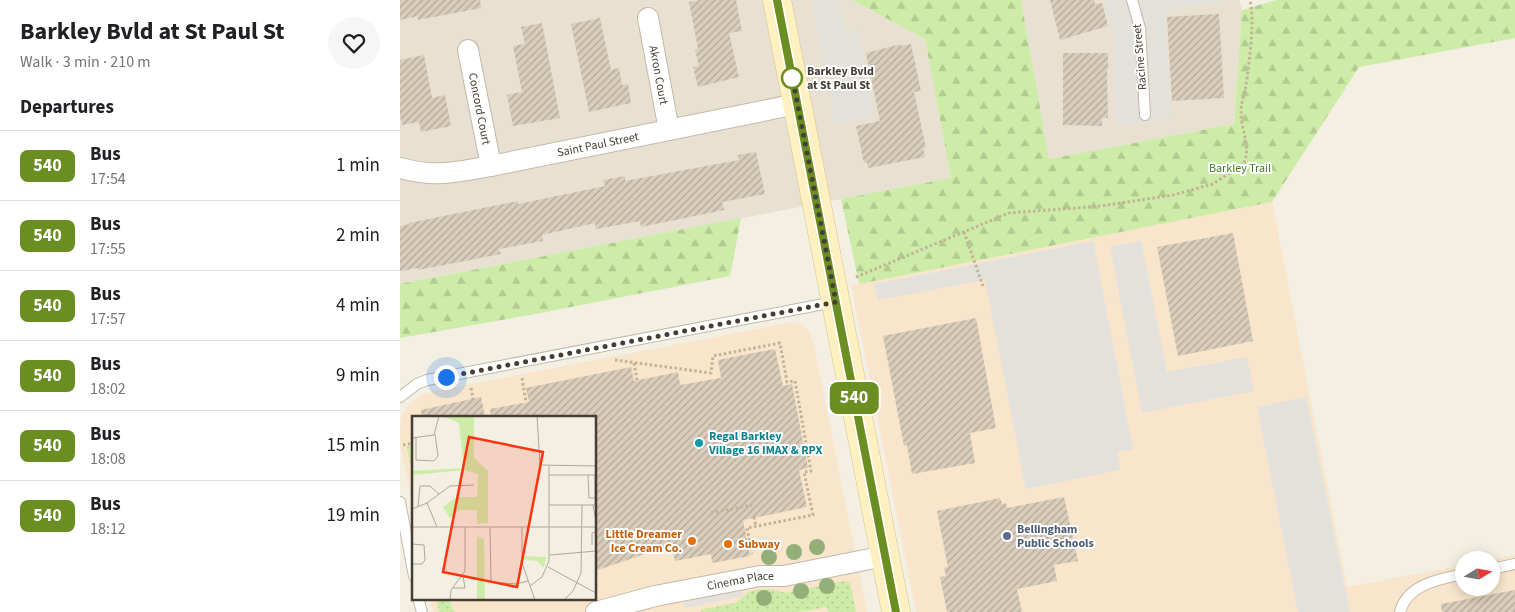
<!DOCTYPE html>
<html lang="en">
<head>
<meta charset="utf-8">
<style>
  :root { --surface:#fff; --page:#f6f6f6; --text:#202124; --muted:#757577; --line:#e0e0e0 }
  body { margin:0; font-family:"Source Sans 3",sans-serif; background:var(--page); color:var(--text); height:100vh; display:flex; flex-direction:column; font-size:19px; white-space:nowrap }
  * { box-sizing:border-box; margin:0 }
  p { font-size:16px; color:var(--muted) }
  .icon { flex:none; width:28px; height:28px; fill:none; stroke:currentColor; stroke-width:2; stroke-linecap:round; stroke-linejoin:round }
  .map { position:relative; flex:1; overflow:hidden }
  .drawer { display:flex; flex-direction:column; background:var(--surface); width:400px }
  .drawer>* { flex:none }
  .badge { padding:0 10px; border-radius:8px; font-size:18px; line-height:32px }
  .needle { width:32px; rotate:79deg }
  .controls { position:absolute; left:1055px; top:551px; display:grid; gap:10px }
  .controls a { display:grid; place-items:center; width:45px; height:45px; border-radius:50%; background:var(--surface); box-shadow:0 2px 12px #0003; font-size:25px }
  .you { position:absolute; width:25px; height:25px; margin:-12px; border:4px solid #fff; border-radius:50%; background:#1a73e8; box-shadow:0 0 0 8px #1a73e833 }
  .map>.badge { position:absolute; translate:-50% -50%; box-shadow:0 0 0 2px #fff }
  h2 { padding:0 20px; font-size:19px; line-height:45px }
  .round { display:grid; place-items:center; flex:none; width:52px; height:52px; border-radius:26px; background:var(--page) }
  .overview { display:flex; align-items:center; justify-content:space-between; height:85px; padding:0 20px }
  h1 { font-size:24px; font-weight:700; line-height:38px }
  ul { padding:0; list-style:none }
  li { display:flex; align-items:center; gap:15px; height:70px; padding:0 20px; border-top:1px solid var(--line) }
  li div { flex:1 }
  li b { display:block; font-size:19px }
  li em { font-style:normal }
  li .badge { min-width:55px; font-weight:700; text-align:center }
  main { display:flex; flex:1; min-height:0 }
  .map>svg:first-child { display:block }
</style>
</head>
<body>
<main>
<section class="drawer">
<div class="overview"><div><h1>Barkley Bvld at St Paul St</h1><p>Walk · 3 min · 210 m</p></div><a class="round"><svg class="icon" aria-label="heart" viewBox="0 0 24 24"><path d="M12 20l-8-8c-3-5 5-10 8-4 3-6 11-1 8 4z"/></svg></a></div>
<h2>Departures</h2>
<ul>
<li><span class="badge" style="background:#6b8e23;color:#fff">540</span><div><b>Bus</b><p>17:54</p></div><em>1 min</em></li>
<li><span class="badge" style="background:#6b8e23;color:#fff">540</span><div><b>Bus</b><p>17:55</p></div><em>2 min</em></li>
<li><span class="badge" style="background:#6b8e23;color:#fff">540</span><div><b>Bus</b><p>17:57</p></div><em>4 min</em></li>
<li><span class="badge" style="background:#6b8e23;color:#fff">540</span><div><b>Bus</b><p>18:02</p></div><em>9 min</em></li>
<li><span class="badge" style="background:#6b8e23;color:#fff">540</span><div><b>Bus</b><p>18:08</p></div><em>15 min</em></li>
<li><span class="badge" style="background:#6b8e23;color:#fff">540</span><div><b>Bus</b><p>18:12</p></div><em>19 min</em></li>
</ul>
</section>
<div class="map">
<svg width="1115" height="612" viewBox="0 0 1115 612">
  <defs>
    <pattern id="grass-dots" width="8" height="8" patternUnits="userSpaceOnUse" patternTransform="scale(1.25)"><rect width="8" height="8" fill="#cdeca8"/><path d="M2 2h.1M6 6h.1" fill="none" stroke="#b1cb91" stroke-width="1.8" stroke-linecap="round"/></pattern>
    <pattern id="forest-firs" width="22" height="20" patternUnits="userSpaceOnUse" patternTransform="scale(1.25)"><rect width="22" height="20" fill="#cdeca8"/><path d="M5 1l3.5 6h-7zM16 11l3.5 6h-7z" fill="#b1cb91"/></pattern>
    <pattern id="building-hatch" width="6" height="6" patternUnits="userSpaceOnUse" patternTransform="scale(1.25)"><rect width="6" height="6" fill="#d9cdbb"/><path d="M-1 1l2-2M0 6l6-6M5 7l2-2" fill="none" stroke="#b2a899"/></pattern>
  </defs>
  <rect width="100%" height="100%" fill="#f3efe3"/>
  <path fill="#e8e1d1" d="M0,0H452L525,39L551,178L0,284Z
    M621,0H839L842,10L834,124L649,159Z"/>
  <path fill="#f8e5cc" d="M872,202L947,587L1064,565V588H1091L1090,560L1115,555V612H516L451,285Z
    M387,323H395L403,325L409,331L413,341L467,612H33L30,598H195V417H14V513L0,443V426L2,417L7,407L15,400L24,394L35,391Z"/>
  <path fill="url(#grass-dots)" d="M14,446V485L7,447Z
    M444,581L450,583L456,612H428L427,607L398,612H301L300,610L335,603L349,592L355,590L368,589L386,593Z
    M36,598H50L52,609H54L55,612H39Z"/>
  <path fill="url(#forest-firs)" d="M452,0H621L649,159L834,124L842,10L876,0H1115V38L959,67L872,202L459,284L441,199L551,178L525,39Z
    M341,218L330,276L135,314L0,338V284Z"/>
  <path fill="#e3e1dc" d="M417,0H439L444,30L457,28L474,116L435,124L412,1Z
    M704,0H830L764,11L771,120L716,125L715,40Z
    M693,241L733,449L717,452L720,470L626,489L585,280L478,300L474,284Z
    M741,241L767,372L847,357L854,391L742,413L710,247Z
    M906,397L950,612H898L857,407Z
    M341,587L343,596L285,608L283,599Z"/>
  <path fill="url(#building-hatch)" d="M0,0H80L81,8L18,20V16L0,20Z
    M300,0H336L342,31L329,33L339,77L298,87L293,67L299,66L295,50L298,49L289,2Z
    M650,0H694L695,4L702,3L708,26L660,40Z
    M819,14L824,98L772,101L767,17Z
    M200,18L211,70L219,68L222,85L228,84L231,103L189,112L171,24Z
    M142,23L160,118L113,126L107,95L122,92L113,46L125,44L121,27Z
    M501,44V46L511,44L521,91L514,92L526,148H523L525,157L468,168L467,162L464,163L456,126L480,121L466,53Z
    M663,53H708V69H707L708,118H702V126L663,125Z
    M24,55L32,98L45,95L51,126L21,132L19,122L2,125L0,116V60Z
    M356,152L365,194L322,202L324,210L241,227L240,221L196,229L195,223L142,235L143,241L99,249L101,254L18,270V268L0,271V226L10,224L9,223L118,201V204L205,186L203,180L225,176V181L339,160L338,155Z
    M833,233L853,341L778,356L757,247Z
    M576,318L596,428L570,433L575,463L512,474L507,445L504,446L483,336Z
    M375,349L383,386L392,384L408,468L399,470L407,507L343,520L350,556L312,563L311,554L275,561L271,545L195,571V417H91L90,409L129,402L126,388L231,367L234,381L278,372L280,385L321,378L318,360Z
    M81,397L85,417H22L21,410Z
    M664,497L678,561L654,565L657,581L617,589L622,612H547L540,577L546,576L544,568L548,567L537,511L600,498L602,504L606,503L607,508Z
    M1115,590V612H1042L1041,604Z"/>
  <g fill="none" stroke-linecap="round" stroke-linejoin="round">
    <g stroke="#c2b9a8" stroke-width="12">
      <path id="lane" d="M732,0L740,28L745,115
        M0,397L17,384L27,380L434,302
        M0,502L14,576
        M1091,569L1115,564
        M18,598L22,612
        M1000,612C1007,584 1040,579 1064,574"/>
    </g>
    <g stroke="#c2b9a8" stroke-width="22">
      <g id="street">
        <path id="s1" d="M248,18L269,130"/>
        <path id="s2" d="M68,50L91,166"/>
        <path id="s3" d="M0,168C37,178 55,172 91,166L397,104"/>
        <path id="s4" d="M196,612L255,596L360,576H384L485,556"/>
      </g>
    </g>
    <g stroke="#d7c48f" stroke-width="29">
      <path id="secondary" d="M377,0L496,612"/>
    </g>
    <path stroke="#c2b395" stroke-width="3" stroke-dasharray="2.5 2.5" stroke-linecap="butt" d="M564,232L583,286
      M456,277L609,213L701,206L773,195L813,184L844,163C851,149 841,128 841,113C841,104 844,94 846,86C849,63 855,21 850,0
      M215,360L311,373L313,356L380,343L387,382L395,381L411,471L404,472L413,515L347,528L352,554
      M234,363L237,380
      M122,378L126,402
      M71,388L73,399
      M20,417H23
      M3,445L14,443
      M311,513L352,505
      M354,517L356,526"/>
    <use href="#lane" stroke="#fff" stroke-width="10"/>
    <use href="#street" stroke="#fff" stroke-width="20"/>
    <use href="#secondary" stroke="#fff0c2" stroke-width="28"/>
  </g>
  <g fill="#93b079">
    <circle cx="417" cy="547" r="8"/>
    <circle cx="394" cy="552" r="8"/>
    <circle cx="369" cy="557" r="8"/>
    <circle cx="427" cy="586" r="8"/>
    <circle cx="401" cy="591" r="8"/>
    <circle cx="364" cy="598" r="8"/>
  </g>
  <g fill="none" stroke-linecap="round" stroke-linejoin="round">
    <g stroke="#fff" stroke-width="11">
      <path id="line" d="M377,0L496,612"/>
    </g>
    <use href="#line" stroke="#6b8e23" stroke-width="8"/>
    <path stroke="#463e33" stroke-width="5" stroke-dasharray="0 9" d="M46,377L436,302L392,76V78"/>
  </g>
  <circle fill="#fff" stroke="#6b8e23" stroke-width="2.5" cx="392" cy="78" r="10"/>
  <circle fill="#0f9aa8" stroke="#fff" stroke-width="2" cx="299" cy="443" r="5"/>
  <circle fill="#5c6f8a" stroke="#fff" stroke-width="2" cx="607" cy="536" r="5"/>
  <g fill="#e8710a" stroke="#fff" stroke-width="2">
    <circle cx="292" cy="541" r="5"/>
    <circle cx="328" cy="544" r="5"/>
  </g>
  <g text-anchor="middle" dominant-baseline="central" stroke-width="4" stroke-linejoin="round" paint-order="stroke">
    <g font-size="12" fill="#463e33" stroke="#fff">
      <text transform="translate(740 57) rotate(-95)">Racine Street</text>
      <text stroke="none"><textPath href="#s1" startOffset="58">Akron Court</textPath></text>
      <text stroke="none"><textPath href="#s2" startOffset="60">Concord Court</textPath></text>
      <text stroke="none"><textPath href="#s3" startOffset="201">Saint Paul Street</textPath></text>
      <text stroke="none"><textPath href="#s4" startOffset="148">Cinema Place</textPath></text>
    </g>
    <g font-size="12" font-weight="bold" fill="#463e33" stroke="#fff" text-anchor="start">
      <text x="407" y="71">Barkley Bvld<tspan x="407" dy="14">at St Paul St</tspan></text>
    </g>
    <g font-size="12" fill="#447c22" stroke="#fff">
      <text x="840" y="168">Barkley Trail</text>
    </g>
    <g font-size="12" font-weight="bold" fill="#0d838f" stroke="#fff" text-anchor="start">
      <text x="309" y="436">Regal Barkley<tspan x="309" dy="14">Village 16 IMAX &amp; RPX</tspan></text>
    </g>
    <g font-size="12" font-weight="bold" fill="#4e5e75" stroke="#fff" text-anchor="start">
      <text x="617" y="529">Bellingham<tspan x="617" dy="14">Public Schools</tspan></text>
    </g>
    <g font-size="12" font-weight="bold" fill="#c56008" stroke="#fff" text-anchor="end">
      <text x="282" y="534">Little Dreamer<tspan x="282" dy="14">Ice Cream Co.</tspan></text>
      <text x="338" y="544" text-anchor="start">Subway</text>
    </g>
  </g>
  <g transform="translate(12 416)">
    <rect width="184" height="184" fill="#f3efe3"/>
    <path d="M52,52L71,56L76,107L69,59L52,54L0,59V55ZM112,140L134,141L132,152L125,145L114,144L119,141L112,144Z" fill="#cdeca8"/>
    <path d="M30,0H62V42L76,55V107L65,108V94H48L38,102L31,91L45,81H65L66,58L52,54L47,7ZM65,120L72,123L73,184H65Z" fill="#cdeca8"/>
    <path fill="none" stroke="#aea89d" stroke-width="1" d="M125,0L128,49L184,50M0,22L22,19L27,0M4,22V44L22,45L26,40L23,18M137,59H184M176,59L177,82H184M15,87L25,111M137,89H184M181,89L184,105M183,89V59M6,91L8,70H18L27,78M0,93L15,87L38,70L62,69M0,111H184M78,111L79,166L104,168L116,165M110,111V147L123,184M0,128L12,129L13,144L10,148H0M180,129V117L184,116M138,139L184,135M136,151L184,177M118,170L130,161L137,145V50M41,172H53L51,160M38,184L39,174L53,155V111M152,184L161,175L169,157L170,89"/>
    <path fill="#ff340f" fill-opacity="0.15" stroke="#ff340f" stroke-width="2.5" d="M57,21L131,36L105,171L31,156Z"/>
    <rect width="184" height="184" fill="none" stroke="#463e33" stroke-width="2.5"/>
  </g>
</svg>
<div class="controls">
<a><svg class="needle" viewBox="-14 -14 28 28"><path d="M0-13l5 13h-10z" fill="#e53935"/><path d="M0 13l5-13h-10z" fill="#757577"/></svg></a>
</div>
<div class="you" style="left:46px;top:377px"></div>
<b class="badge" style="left:454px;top:398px;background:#6b8e23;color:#fff">540</b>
</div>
</main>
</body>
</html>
